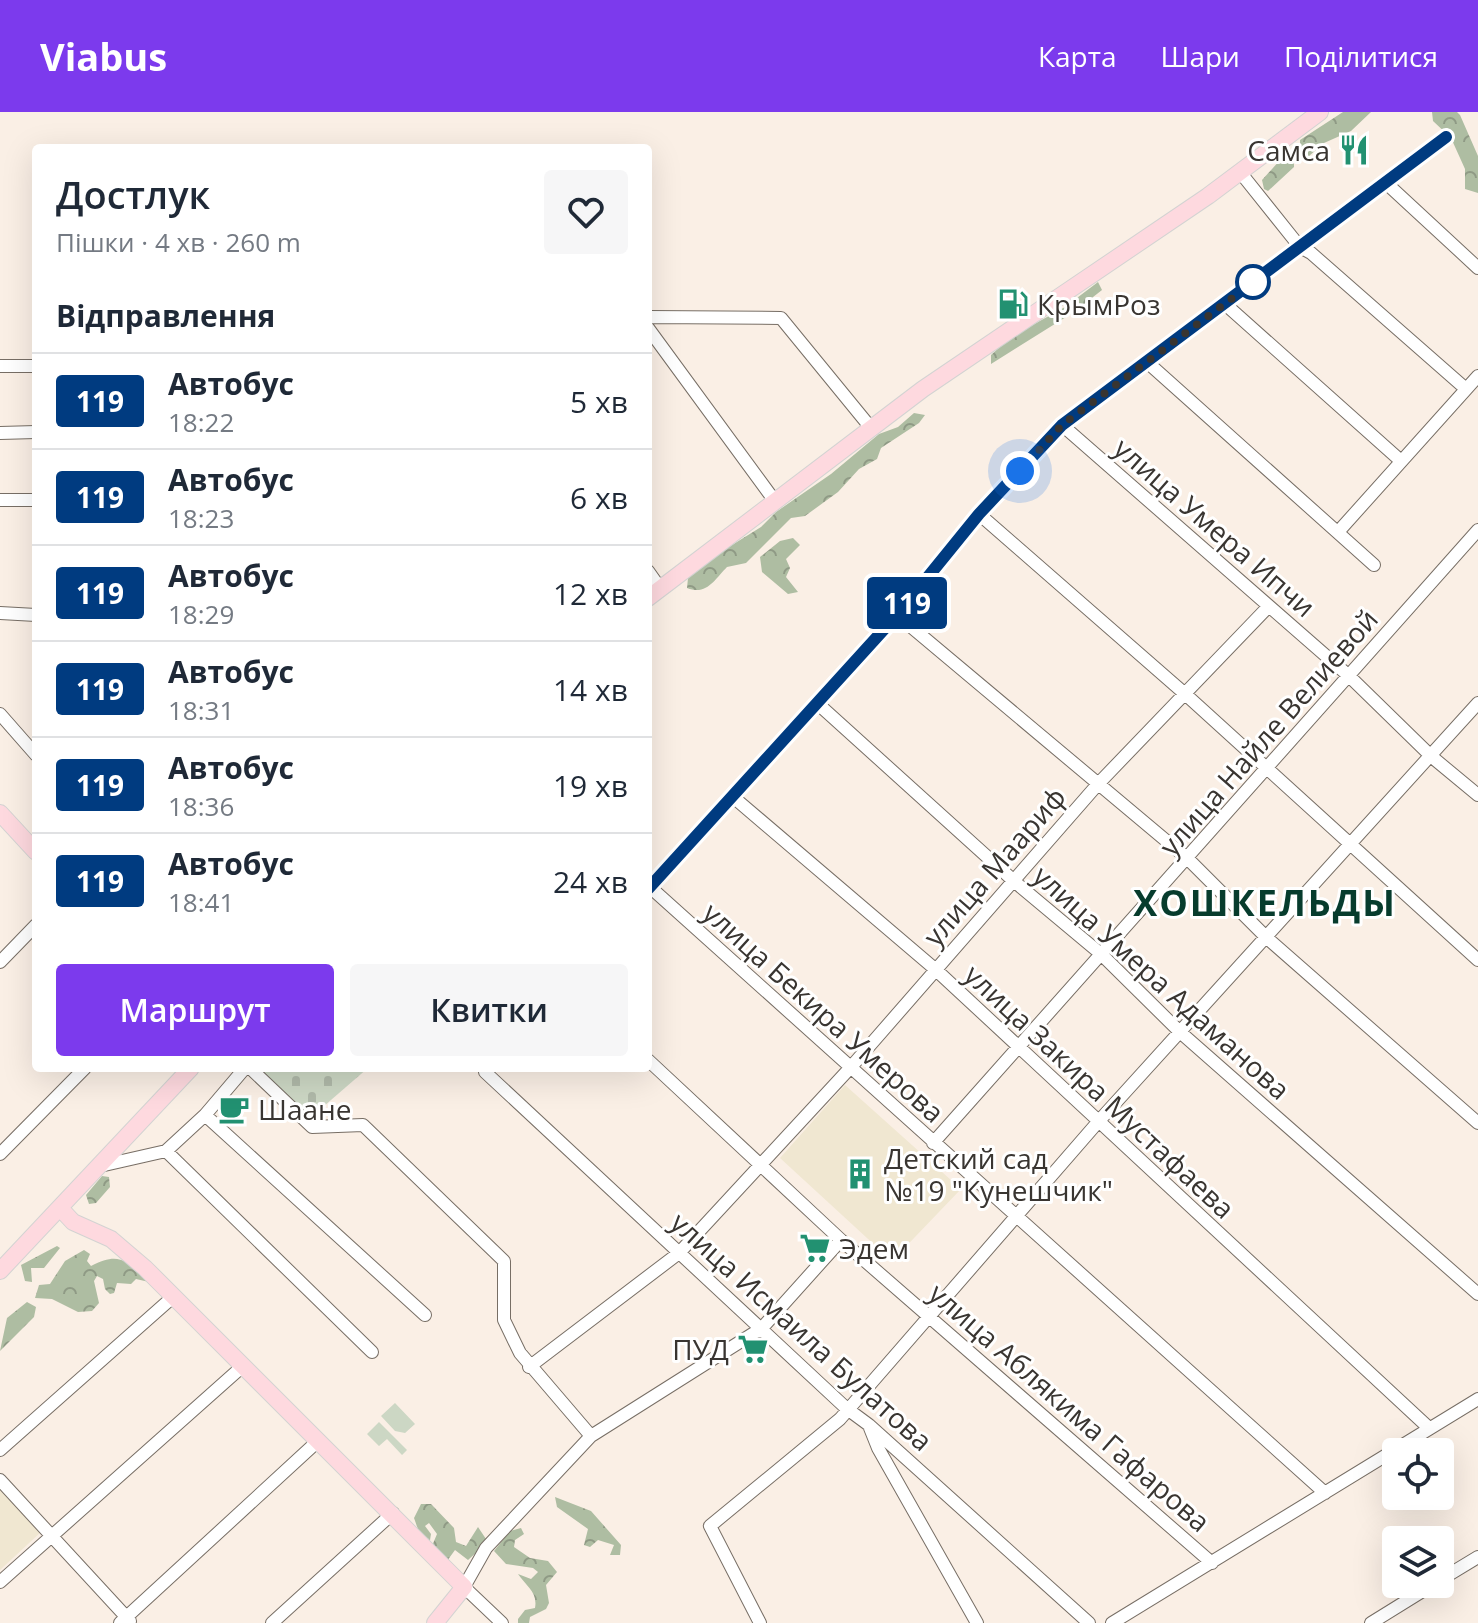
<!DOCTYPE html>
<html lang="uk">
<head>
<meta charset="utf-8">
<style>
  :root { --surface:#fff; --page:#f6f6f7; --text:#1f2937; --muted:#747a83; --line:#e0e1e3; --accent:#7c3aed }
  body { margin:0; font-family:"Open Sans",sans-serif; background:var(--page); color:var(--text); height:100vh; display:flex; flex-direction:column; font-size:30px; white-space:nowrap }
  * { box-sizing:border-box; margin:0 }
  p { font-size:26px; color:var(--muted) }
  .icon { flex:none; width:44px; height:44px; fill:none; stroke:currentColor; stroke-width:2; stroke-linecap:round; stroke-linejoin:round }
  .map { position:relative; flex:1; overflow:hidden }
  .drawer { position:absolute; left:32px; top:32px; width:620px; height:928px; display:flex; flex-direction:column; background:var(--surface); border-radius:8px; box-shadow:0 8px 32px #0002 }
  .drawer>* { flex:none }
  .badge { padding:0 16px; border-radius:6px; font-size:28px; line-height:52px }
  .buttons { position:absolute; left:1382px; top:1326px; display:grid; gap:16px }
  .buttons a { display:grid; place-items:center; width:72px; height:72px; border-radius:8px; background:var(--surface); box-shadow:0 8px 32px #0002; font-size:40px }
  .you { position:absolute; width:40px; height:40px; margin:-20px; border:6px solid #fff; border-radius:50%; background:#1a73e8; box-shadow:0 0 0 12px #1a73e833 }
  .map>.badge { position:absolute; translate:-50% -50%; box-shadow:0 0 0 4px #fff }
  h2 { padding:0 24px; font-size:30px; line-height:72px }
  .round { display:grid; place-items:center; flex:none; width:84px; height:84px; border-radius:8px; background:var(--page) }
  .headline { display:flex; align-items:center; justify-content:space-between; height:136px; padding:0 24px }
  h1 { font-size:38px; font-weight:600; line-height:60px }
  .button { display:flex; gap:16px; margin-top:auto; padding:16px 24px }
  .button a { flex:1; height:92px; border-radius:8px; background:var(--accent); color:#fff; font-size:32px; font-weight:600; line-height:92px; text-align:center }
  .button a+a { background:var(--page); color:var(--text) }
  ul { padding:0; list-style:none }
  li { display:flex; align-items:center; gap:24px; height:96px; padding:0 24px; border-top:2px solid var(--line) }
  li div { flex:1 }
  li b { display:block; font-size:30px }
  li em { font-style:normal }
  li .badge { min-width:88px; font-weight:700; text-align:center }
  header { display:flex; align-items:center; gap:48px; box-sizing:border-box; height:112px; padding:0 40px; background:var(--accent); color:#fff }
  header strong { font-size:38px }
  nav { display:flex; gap:44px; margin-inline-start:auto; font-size:28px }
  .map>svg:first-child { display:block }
</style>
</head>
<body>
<header>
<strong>Viabus</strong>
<nav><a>Карта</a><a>Шари</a><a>Поділитися</a></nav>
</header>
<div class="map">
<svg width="1478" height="1511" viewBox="0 0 1478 1511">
  <defs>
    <pattern id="forest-crowns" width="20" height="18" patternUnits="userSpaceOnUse" patternTransform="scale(2)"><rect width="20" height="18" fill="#aebda2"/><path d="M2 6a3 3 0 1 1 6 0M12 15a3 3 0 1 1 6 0" fill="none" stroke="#8f9a85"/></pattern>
    <pattern id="cemetery-stones" width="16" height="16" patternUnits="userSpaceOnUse" patternTransform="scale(2)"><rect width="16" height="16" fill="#ccd7c4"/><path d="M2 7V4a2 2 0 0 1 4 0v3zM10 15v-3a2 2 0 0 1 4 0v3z" fill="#b0b9a9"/></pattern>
  </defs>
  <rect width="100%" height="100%" fill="#faefe5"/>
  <path fill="#f0e7d1" d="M845,973L961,1077L892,1149L780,1046Z
    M0,1376L41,1420L0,1458Z"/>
  <path fill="#ccd7c4" d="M395,1291L415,1312L405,1321L395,1319L381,1304Z
    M379,1310L407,1338L402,1343L387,1327L379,1334L367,1322Z"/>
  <path fill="url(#forest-crowns)" d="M1343,0H1371L1351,19L1324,31L1309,44L1300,42V28Z
    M1432,0H1457L1460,3L1478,44V81L1465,77V57L1451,26L1433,9Z
    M1294,46V55L1268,79L1264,77L1262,68L1281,47Z
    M1098,170L1102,178L1074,200L991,252V243L1011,225L1065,195Z
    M914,301L925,303L919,311L881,336L877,347L859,357L838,380L805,404L791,406L746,451L727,455C715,467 707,484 687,476L688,466L703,451L761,415L776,400L831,362L879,322L898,315Z
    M793,426L800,433L786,447L790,456L786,465L798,480L788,482L762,460L760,445L780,429Z
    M102,1064L109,1065L110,1075L96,1091L89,1092L86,1083Z
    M57,1134L60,1136L44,1156H31L32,1170L25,1169L21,1153Z
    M84,1138L90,1142L87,1149L91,1154C120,1139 127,1149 149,1170L136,1167L131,1172L117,1171L114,1181L110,1182L105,1177L103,1167L97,1164L94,1169L99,1191L92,1199L78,1200L52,1187L35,1186L39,1173L50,1172L65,1149Z
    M27,1190L36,1195L34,1205L0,1239L7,1206Z
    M555,1385L591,1399L621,1433L620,1443H610L614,1433L598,1428L590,1435L584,1433L588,1417L557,1395Z
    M421,1392H431L454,1416L456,1430L466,1434L478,1415L488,1430L468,1448L455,1438L447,1449L432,1434L437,1422L429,1411L425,1414L431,1422L430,1428L419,1420L414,1406Z
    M521,1416L524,1422L515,1428L514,1435L530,1446L548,1449L557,1460L546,1473L549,1491L546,1497L530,1505L529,1511H518V1507L525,1498L535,1496C538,1480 526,1474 518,1462L531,1467L538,1460L533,1456L506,1452L494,1439L510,1419Z"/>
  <path fill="url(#cemetery-stones)" d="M259,956H368L309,1007Z"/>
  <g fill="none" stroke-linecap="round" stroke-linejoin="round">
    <g stroke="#776e65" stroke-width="14">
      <path id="minor" d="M1240,60L1300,135L1311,141L1466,277
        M1385,70L1478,156
        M1225,192L1401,349
        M648,205L781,206L871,316
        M648,216L774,388
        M1147,250L1374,453
        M0,254H36
        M1062,313L1349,564L1432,645L1478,683
        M0,321L36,320
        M0,388H36
        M979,402L1184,581L1478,848
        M1338,420L1478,264
        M648,459L660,476
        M0,501L36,503
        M897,503L1188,747L1267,826L1478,1011
        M817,591L1015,770L1101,842L1180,920L1478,1182
        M0,602L36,643
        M732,684L935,857L1429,1316
        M650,775L1325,1381
        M648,777L897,503L979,402L1062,313L1446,25
        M0,850L36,813
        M648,948L841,1128L1212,1451
        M250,956L312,1015L363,1013L504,1149V1208L520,1241L591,1324
        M488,956L485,960L846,1296L869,1313L1089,1511
        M205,1003L425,1203
        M933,1031L1478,418
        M166,1039L372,1240
        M0,1042L85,956
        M100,1054L166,1039L205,1003L245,956
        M529,1255L679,1141L851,955L1098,672L1269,494
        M870,1316L878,1336L977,1511
        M0,1338L174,1184
        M0,1368L130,1509
        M1440,1468L1478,1445
        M0,1470L244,1253
        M120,1511L319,1328
        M272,1511L393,1401
        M502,1511L464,1475L486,1436L591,1324L762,1216L841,1128
        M760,1511L710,1414L840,1307L1098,1010L1478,591
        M1112,1511L1478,1287
        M1371,1511L1434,1472"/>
    </g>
    <g stroke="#d3d3d2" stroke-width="18">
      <path id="major" d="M648,486L923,277L1208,84L1320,0
        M0,701L36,740
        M60,1096L73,1110L111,1127L145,1156L464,1475L435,1511
        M0,1159L191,956"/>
    </g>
    <use href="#minor" stroke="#fff" stroke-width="12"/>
    <use href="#major" stroke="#fed9df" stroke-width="16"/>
  </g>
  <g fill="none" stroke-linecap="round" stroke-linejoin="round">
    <g stroke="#fff" stroke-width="18">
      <path id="line" d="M648,777L897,503L979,402L1062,313L1446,25"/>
    </g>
    <use href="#line" stroke="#003b80" stroke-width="12"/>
    <path stroke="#393531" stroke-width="8" stroke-dasharray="0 14.4" d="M1020,359L1062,313L1258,167L1253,170"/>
  </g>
  <defs>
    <g id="restaurant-bare" transform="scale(2.4)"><path d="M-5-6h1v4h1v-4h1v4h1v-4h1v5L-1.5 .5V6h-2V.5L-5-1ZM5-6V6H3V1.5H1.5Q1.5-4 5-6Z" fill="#229171" stroke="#fff" stroke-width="2.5" paint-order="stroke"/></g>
    <g id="fuel-bare" transform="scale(2.4)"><path d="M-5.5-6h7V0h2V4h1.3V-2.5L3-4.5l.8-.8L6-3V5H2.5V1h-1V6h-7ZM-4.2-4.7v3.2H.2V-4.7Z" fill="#229171" stroke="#fff" stroke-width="2.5" paint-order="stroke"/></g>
    <g id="cafe-bare" transform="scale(2.4)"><path d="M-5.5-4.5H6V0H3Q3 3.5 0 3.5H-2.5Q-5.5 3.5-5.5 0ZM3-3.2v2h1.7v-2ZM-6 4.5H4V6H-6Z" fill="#229171" stroke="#fff" stroke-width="2.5" paint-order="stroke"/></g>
    <g id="building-bare" transform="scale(2.4)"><path d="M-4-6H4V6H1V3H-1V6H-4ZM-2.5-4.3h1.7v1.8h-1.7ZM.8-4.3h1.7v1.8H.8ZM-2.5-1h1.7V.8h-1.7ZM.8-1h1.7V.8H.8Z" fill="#229171" stroke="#fff" stroke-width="2.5" paint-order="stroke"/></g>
    <g id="supermarket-bare" transform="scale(2.4)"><path d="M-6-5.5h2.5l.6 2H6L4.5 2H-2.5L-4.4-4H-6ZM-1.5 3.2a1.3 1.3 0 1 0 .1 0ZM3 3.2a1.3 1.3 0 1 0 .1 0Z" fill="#229171" stroke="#fff" stroke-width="2.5" paint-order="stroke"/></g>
  </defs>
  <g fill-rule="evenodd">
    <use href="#restaurant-bare" x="1354" y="38"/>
    <use href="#fuel-bare" x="1013" y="192"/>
    <use href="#cafe-bare" x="234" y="997"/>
    <use href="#building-bare" x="860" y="1062"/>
    <use href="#supermarket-bare" x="815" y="1136"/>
    <use href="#supermarket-bare" x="753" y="1237"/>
  </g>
  <circle fill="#fff" stroke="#003b80" stroke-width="4" cx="1253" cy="170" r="16"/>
  <g text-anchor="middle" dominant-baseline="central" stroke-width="6" stroke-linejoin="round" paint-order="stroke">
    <g font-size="28" fill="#393531" stroke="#fff" text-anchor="start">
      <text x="1330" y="38" text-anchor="end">Самса</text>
      <text x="1037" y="192">КрымРоз</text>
      <text x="258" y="997">Шаане</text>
      <text x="884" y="1046">Детский сад<tspan x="884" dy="32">№19 "Кунешчик"</tspan></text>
      <text x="839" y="1136">Эдем</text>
      <text x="729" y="1237" text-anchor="end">ПУД</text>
    </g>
    <g font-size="28" fill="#393531" stroke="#fff">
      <text transform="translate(1215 415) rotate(41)">улица Умера Ипчи</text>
      <text transform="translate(1268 620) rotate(-49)">улица Найле Велиевой</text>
      <text transform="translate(994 754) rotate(-49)">улица Маариф</text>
      <text transform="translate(1162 870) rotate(42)">улица Умера Адаманова</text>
      <text transform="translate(824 900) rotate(42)">улица Бекира Умерова</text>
      <text transform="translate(1100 979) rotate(43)">улица Закира Мустафаева</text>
      <text transform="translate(802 1219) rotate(42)">улица Исмаила Булатова</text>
      <text transform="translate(1070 1295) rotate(41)">улица Аблякима Гафарова</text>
    </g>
    <g font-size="36" font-weight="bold" letter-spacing="2" fill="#073c2d" stroke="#fff">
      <text x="1265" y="790">ХОШКЕЛЬДЫ</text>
    </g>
  </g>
</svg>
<div class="buttons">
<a><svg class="icon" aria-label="locate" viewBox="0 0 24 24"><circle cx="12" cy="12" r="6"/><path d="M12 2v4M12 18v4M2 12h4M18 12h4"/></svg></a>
<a><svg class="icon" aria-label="layers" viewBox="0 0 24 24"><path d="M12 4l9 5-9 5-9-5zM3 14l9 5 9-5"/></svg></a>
</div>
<div class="you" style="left:1020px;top:359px"></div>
<b class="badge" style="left:907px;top:491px;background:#003b80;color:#fff">119</b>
<section class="drawer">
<div class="headline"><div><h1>Достлук</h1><p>Пішки · 4 хв · 260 m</p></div><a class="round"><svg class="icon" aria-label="heart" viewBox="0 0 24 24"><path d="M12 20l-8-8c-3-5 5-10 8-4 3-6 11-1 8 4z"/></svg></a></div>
<h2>Відправлення</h2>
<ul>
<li><span class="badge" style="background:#003b80;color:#fff">119</span><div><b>Автобус</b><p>18:22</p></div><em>5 хв</em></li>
<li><span class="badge" style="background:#003b80;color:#fff">119</span><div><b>Автобус</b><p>18:23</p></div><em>6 хв</em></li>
<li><span class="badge" style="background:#003b80;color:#fff">119</span><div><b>Автобус</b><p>18:29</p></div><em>12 хв</em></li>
<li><span class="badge" style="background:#003b80;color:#fff">119</span><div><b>Автобус</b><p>18:31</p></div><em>14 хв</em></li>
<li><span class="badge" style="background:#003b80;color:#fff">119</span><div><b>Автобус</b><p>18:36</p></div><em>19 хв</em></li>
<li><span class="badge" style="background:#003b80;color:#fff">119</span><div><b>Автобус</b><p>18:41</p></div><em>24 хв</em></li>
</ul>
<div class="button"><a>Маршрут</a><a>Квитки</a></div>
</section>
</div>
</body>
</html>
